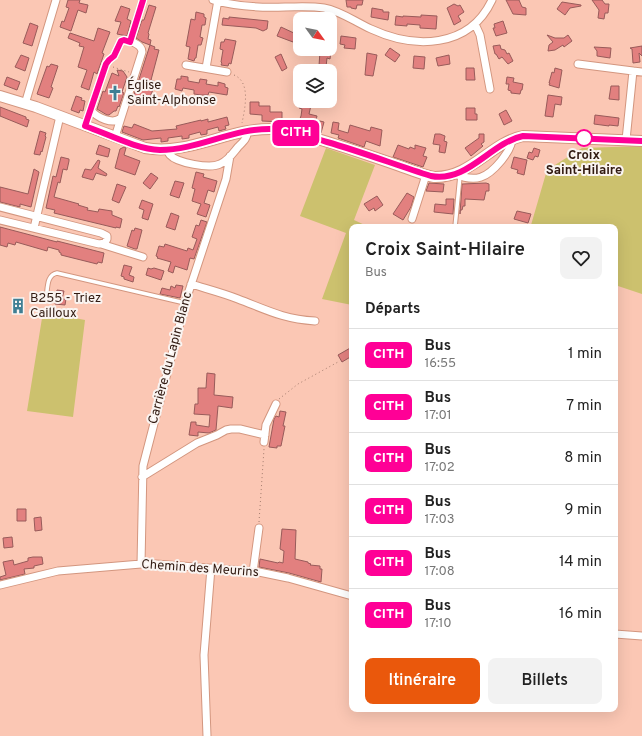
<!DOCTYPE html>
<html lang="fr">
<head>
<meta charset="utf-8">
<style>
  :root { --surface:#fff; --page:#f2f2f2; --text:#222; --muted:#767676; --line:#e0e0e0; --accent:#ea580c }
  body { margin:0; font-family:Overpass,sans-serif; background:var(--page); color:var(--text); height:100vh; display:flex; flex-direction:column; font-size:15px; white-space:nowrap }
  * { box-sizing:border-box; margin:0 }
  p { font-size:13px; color:var(--muted) }
  .icon { flex:none; width:22px; height:22px; fill:none; stroke:currentColor; stroke-width:2; stroke-linecap:round; stroke-linejoin:round }
  .map { position:relative; flex:1; overflow:hidden }
  .drawer { position:absolute; left:349px; top:224px; width:269px; height:488px; display:flex; flex-direction:column; background:var(--surface); border-radius:8px; box-shadow:0 4px 16px #0002 }
  .drawer>* { flex:none }
  .badge { padding:0 8px; border-radius:6px; font-size:14px; line-height:26px }
  .needle { width:26px; rotate:123deg }
  .buttons { position:absolute; left:293px; top:12px; display:grid; gap:8px }
  .buttons a { display:grid; place-items:center; width:44px; height:44px; border-radius:8px; background:var(--surface); box-shadow:0 4px 16px #0002; font-size:20px }
  .map>.badge { position:absolute; translate:-50% -50%; box-shadow:0 0 0 2px #fff }
  h2 { padding:0 16px; font-size:15px; line-height:36px }
  .round { display:grid; place-items:center; flex:none; width:42px; height:42px; border-radius:8px; background:var(--page) }
  .overview { display:flex; align-items:center; justify-content:space-between; height:68px; padding:0 16px }
  h1 { font-size:19px; font-weight:600; line-height:30px }
  .action { display:flex; gap:8px; margin-top:auto; padding:8px 16px }
  .action a { flex:1; height:46px; border-radius:8px; background:var(--accent); color:#fff; font-size:16px; font-weight:600; line-height:46px; text-align:center }
  .action a+a { background:var(--page); color:var(--text) }
  ul { padding:0; list-style:none }
  li { display:flex; align-items:center; gap:12px; height:52px; padding:0 16px; border-top:1px solid var(--line) }
  li div { flex:1 }
  li b { display:block; font-size:15px }
  li em { font-style:normal }
  li .badge { min-width:44px; font-weight:700; text-align:center }
  .map>svg:first-child { display:block }
</style>
</head>
<body>
<div class="map">
<svg width="642" height="736" viewBox="0 0 642 736">
  <rect width="100%" height="100%" fill="#fbc7b4"/>
  <path fill="#ccc16e" d="M642,146V294L615,285V227H528L531,225L547,170L582,148Z
    M326,148L375,165L354,220L369,227H352V305L322,299L346,233L300,216Z
    M43,312L85,320L73,417L27,411Z"/>
  <path fill="#e2807f" stroke="#985b5a" d="M68,0H80L79,3L88,5L86,13L78,10L71,31L60,27L62,21L64,22L69,8L66,7Z
    M346,0H363L362,5H357L356,9L351,8V7H347Z
    M506,0H519L522,7L526,8V15L513,14Z
    M592,0H602L605,4H609L608,13H605L604,19L598,18L599,10Z
    M562,2L581,5V6L570,8L565,15L557,9Z
    M454,4L458,6L460,5L464,12L458,16L461,21L454,25L447,8Z
    M149,5L156,7L148,33L149,34L148,39L151,40L150,45L142,42L136,38L142,20H144Z
    M121,6L130,9L127,19L131,21L127,36L117,34L121,22L115,21Z
    M372,8L383,10V12H389L388,20L371,17Z
    M196,12L204,14V17L206,18L205,25H202L200,37L203,38L201,45H198L196,58H195L194,61L188,59L190,47L186,46L191,19L195,20Z
    M421,15L437,16L436,29L420,28V25L407,24V26L395,25L396,16L403,17V16L421,17Z
    M229,17L268,21L267,29L263,31L256,28L222,25L223,18L229,19Z
    M503,21L507,33L496,36L493,28H495L494,24Z
    M30,23L38,26L32,46L23,43Z
    M281,27L296,34L293,42L277,36Z
    M98,28L110,32L102,53L104,54L97,74L94,72L89,90L81,87L87,70L78,67L84,47L79,46L80,43L68,38L70,33L94,41Z
    M547,35L555,38H564L568,35L572,41L564,47L563,45L555,50L548,51L549,45L553,42Z
    M341,36L356,38L355,49L344,48L345,45L340,44Z
    M225,39L236,41L231,64L229,63L228,66L221,65L222,63L221,62L223,50L220,49L221,42H224Z
    M150,45L155,47L154,49L159,50L151,80L156,82L150,97L147,96L143,105L135,103L134,105L131,104Z
    M500,45L501,49L505,50L507,54L509,53L513,61L508,64L502,57L499,59L496,54H495L493,46Z
    M642,46V56L639,53L640,62L633,63L632,49L630,48Z
    M594,47L611,48L610,58L597,56V51Z
    M390,48L400,55L395,62L385,55Z
    M322,49H329V50L331,51L330,59L327,58L326,67L319,66L320,51L322,52Z
    M367,53L377,55L373,76L365,75Z
    M281,54L287,68L282,71L275,57Z
    M21,55L29,58L25,71L15,67Z
    M449,55L450,64L438,66L436,58Z
    M414,56L425,57L424,69L413,68Z
    M51,64L58,66L51,87L53,88L49,98L37,94L47,66L49,67Z
    M466,68H474L475,80H466Z
    M555,68L562,70L559,88L549,85L550,83H549L552,72L554,73Z
    M117,70L123,71L127,77L122,92L124,93L119,107L118,106L116,111H114L109,115H107L97,109L103,91L105,92L112,73L119,76Z
    M181,76L188,77V81L199,83L200,79L207,80L206,84L218,86V82L225,84V87L228,88L227,95L209,92L208,95H201L194,94V90L183,88L182,91L175,89L177,79H181Z
    M7,77L20,82L17,90L4,85Z
    M507,77L514,78L513,82L523,84L522,90H521L520,94L511,93V91L508,90L509,84H506Z
    M611,86H619V100L609,99Z
    M548,95L562,97L561,105L555,104L553,117L545,116Z
    M76,96L82,98L81,100L85,101L83,111L80,110L79,113L71,110Z
    M301,101H312L309,114L317,116L316,120L324,122L321,133L297,126L301,116L302,109L299,108Z
    M250,102H259V106H270V112H282V122L262,121V115L250,114Z
    M0,107L26,117V119L29,120L27,127L0,116Z
    M466,108H475V114H477V120H466Z
    M506,110L512,121L504,125L499,114Z
    M595,115L619,118L618,126L609,125V126L594,124Z
    M227,117L229,125L225,126L226,129L219,131L218,127L207,130V134L201,135L200,132L189,135V138L182,139V136L168,138V141L161,142V138L143,140L122,132L124,126L132,128L134,124L152,131L177,129L176,126L201,120V121L208,119V122Z
    M333,122L339,123L338,130L348,133L350,125L370,131L371,127L382,130L380,146L366,141L364,147L338,138L339,135L331,133Z
    M40,131L46,133L45,136L46,137L42,152L41,151L40,155L34,154Z
    M435,134H440L445,136L444,141L447,142L445,153L439,152L440,145L433,144Z
    M479,134H484V142L481,144L483,146L471,156L465,148L479,138Z
    M99,145L110,149L108,157L96,154Z
    M398,145L409,149L410,147L415,149V145L426,148L423,156L427,157L423,167L393,157Z
    M124,147L126,148L124,155L140,161L135,175L115,168L120,149Z
    M534,148L540,150L538,157L535,156L533,160L527,158L529,152L532,153Z
    M61,157L69,159V161L67,170L63,169L60,183L58,182L54,197L79,204L78,205L88,208L87,210L98,212L99,209L112,211V215L122,219L120,228L116,227V228L54,213L55,210L46,208L53,176L56,177Z
    M514,157L527,160L524,175L517,173L518,170L511,168Z
    M98,160L100,161L98,168L107,174L106,176L96,173L93,180L82,177L85,169L91,170Z
    M34,169L39,172L31,207L20,204V207L0,202V187L28,194Z
    M196,172L204,174L203,177L217,181L214,192L208,190L204,203L210,205L206,217L197,214L201,204L192,201L195,189L192,188Z
    M151,173L158,178L150,189L143,183Z
    M175,181L184,183L179,198L170,195Z
    M429,183L444,184L443,192L426,191Z
    M486,183L489,184V191H486L484,200L465,199V206H463L462,210H460V214L462,184Z
    M117,184L126,187L119,203L112,200Z
    M407,193L414,197L411,207L403,220L393,214Z
    M377,196L383,205L375,211L374,208L369,211L364,204Z
    M446,199H454L453,214L434,212L435,204L446,205Z
    M142,200L153,204L148,220L142,218L144,210L139,208Z
    M517,211L531,214L528,223L514,219Z
    M171,213L179,216L175,230L166,227Z
    M201,220L207,222L194,259L190,258L187,270L175,266L173,273L168,271L171,262L157,258L158,257L156,256L159,246L164,247L165,244L187,251L188,248L193,250L197,239L192,237L196,225L199,226Z
    M0,227L57,242V241L104,253L102,263L98,262L97,264L61,255V253L59,252V250L48,247L47,251L16,242L15,245L8,243L7,247L0,245Z
    M135,228L142,230L137,249H135L127,246L132,230L134,231Z
    M124,265L132,267L129,275L134,277L133,282L124,279V277L121,276Z
    M148,268L151,269L154,268L164,271L161,280L146,275Z
    M176,285L183,286L180,298L160,294L162,288L170,290L171,286L175,288Z
    M57,290L64,291L62,299H66L65,305L55,304Z
    M352,347V356L342,362L338,355Z
    M207,373L215,374L214,395L233,397L232,408L218,406L216,430L209,433L198,432V436L189,435L191,422H196V425L209,427L210,415L194,414L195,404H198V388H206Z
    M280,411L286,412L283,426H285L281,446H277V448L269,447L274,419L276,416L279,417Z
    M17,509H26V521H17Z
    M41,517L42,530L35,531L34,518Z
    M282,529L296,530L295,559L308,562V563L311,564L310,565L320,566V569H322L321,582L289,573L259,567L260,559L278,563L279,562L283,563L284,551L280,549Z
    M12,537L13,547L4,548L3,538Z
    M33,557H42L43,564L34,566V568L24,569L25,574L0,580V577L6,575L3,562L13,560L14,565L28,561V558Z"/>
  <g fill="none" stroke-linecap="round" stroke-linejoin="round">
    <g stroke="#d3967f" stroke-width="5.5">
      <path id="lane" d="M455,227L460,176
        M46,298C48,289 46,275 57,273L185,303"/>
    </g>
    <g stroke="#d3967f" stroke-width="9">
      <path id="street" d="M213,0C237,7 260,8 285,7C298,7 311,6 324,8C341,11 355,22 371,29C414,49 469,49 492,0
        M475,24L480,35L490,89
        M130,42L143,0
        M578,64L633,71
        M186,65L227,72
        M206,68L218,0
        M25,104L56,0
        M85,126L106,64L109,60L114,56L121,41C128,39 142,44 142,52L121,118C113,125 97,118 91,110
        M115,137L121,118
        M626,140L633,71L642,72
        M166,149C167,150 169,154 170,155C177,163 210,169 220,164C228,161 233,153 238,147C243,142 248,138 247,131
        M455,174C476,183 487,178 501,161C507,153 511,148 512,139
        M0,207L101,233L107,236V239L105,243L99,244L0,220
        M412,219L426,175
        M34,228L60,116
        M101,244L143,257
        M191,284C207,289 223,293 238,299C267,310 283,319 315,321
        M264,442L266,425L276,404
        M142,477L197,443L217,435L226,430L231,429H240L265,435
        M141,564L143,466L186,300L226,179L230,156
        M253,572L259,528
        M0,585L58,571L141,564H156L259,572L288,578L352,596
        M615,634L642,636
        M207,736L204,655L211,568"/>
    </g>
    <g stroke="#d3967f" stroke-width="12">
      <path id="secondary" d="M0,96L36,107L145,148C189,156 230,127 274,129C290,130 306,135 321,140C348,148 374,157 400,166C411,170 423,175 434,177C471,178 490,143 523,136L642,141"/>
    </g>
    <path stroke="#a37c6d" stroke-width="1" stroke-dasharray="1 3" stroke-linecap="butt" d="M113,67L129,72
      M234,75C251,82 245,108 242,123
      M279,399L298,384L338,362
      M259,522L264,449"/>
    <use href="#lane" stroke="#fff" stroke-width="3.5"/>
    <use href="#street" stroke="#fff" stroke-width="7"/>
    <use href="#secondary" stroke="#fff" stroke-width="10"/>
  </g>
  <g fill="none" stroke-linecap="round" stroke-linejoin="round">
    <g stroke="#fff" stroke-width="9">
      <path id="line" d="M143,0L130,42L124,40L121,41L114,56L109,60L106,64L85,126C108,134 136,149 160,150C199,150 235,127 274,129C292,130 310,137 327,142C362,152 396,165 431,176C468,183 490,143 523,136L642,141"/>
    </g>
    <use href="#line" stroke="#ff0096" stroke-width="6"/>
  </g>
  <defs>
    <g id="church-bare" transform="scale(1.2)"><path d="M-1.2-6h2.4v3.5h3.3v2.4h-3.3V6h-2.4V-.1h-3.3v-2.4h3.3Z" fill="#3f7e93" stroke="#faf4f1" stroke-width="2.5" paint-order="stroke"/></g>
    <g id="building-bare" transform="scale(1.2)"><path d="M-4-6H4V6H1V3H-1V6H-4ZM-2.5-4.3h1.7v1.8h-1.7ZM.8-4.3h1.7v1.8H.8ZM-2.5-1h1.7V.8h-1.7ZM.8-1h1.7V.8H.8Z" fill="#3f7e93" stroke="#faf4f1" stroke-width="2.5" paint-order="stroke"/></g>
  </defs>
  <g fill-rule="evenodd">
    <use href="#church-bare" x="115" y="93"/>
    <use href="#building-bare" x="18" y="306"/>
  </g>
  <circle fill="#fff" stroke="#ff0096" stroke-width="2" cx="584" cy="138" r="8"/>
  <g text-anchor="middle" dominant-baseline="central" stroke-width="4" stroke-linejoin="round" paint-order="stroke">
    <g font-size="13" fill="#311a11" stroke="#faf4f1" text-anchor="start">
      <text x="127" y="86">Église<tspan x="127" dy="15">Saint-Alphonse</tspan></text>
      <text x="30" y="299">B255 - Triez<tspan x="30" dy="15">Cailloux</tspan></text>
    </g>
    <g font-size="13" font-weight="bold" fill="#311a11" stroke="#faf4f1">
      <text x="584" y="156">Croix<tspan x="584" dy="15">Saint-Hilaire</tspan></text>
    </g>
    <g font-size="13" fill="#311a11" stroke="#faf4f1">
      <text transform="translate(171 358) rotate(-75)">Carrière du Lapin Blanc</text>
      <text transform="translate(200 569) rotate(4)">Chemin des Meurins</text>
    </g>
  </g>
</svg>
<div class="buttons">
<a><svg class="needle" viewBox="-14 -14 28 28"><path d="M0-13l5 13h-10z" fill="#e53935"/><path d="M0 13l5-13h-10z" fill="#767676"/></svg></a>
<a><svg class="icon" aria-label="layers" viewBox="0 0 24 24"><path d="M12 4l9 5-9 5-9-5zM3 14l9 5 9-5"/></svg></a>
</div>
<b class="badge" style="left:296px;top:133px;background:#ff0096;color:#fff">CITH</b>
<section class="drawer">
<div class="overview"><div><h1>Croix Saint-Hilaire</h1><p>Bus</p></div><a class="round"><svg class="icon" aria-label="heart" viewBox="0 0 24 24"><path d="M12 20l-8-8c-3-5 5-10 8-4 3-6 11-1 8 4z"/></svg></a></div>
<h2>Départs</h2>
<ul>
<li><span class="badge" style="background:#ff0096;color:#fff">CITH</span><div><b>Bus</b><p>16:55</p></div><em>1 min</em></li>
<li><span class="badge" style="background:#ff0096;color:#fff">CITH</span><div><b>Bus</b><p>17:01</p></div><em>7 min</em></li>
<li><span class="badge" style="background:#ff0096;color:#fff">CITH</span><div><b>Bus</b><p>17:02</p></div><em>8 min</em></li>
<li><span class="badge" style="background:#ff0096;color:#fff">CITH</span><div><b>Bus</b><p>17:03</p></div><em>9 min</em></li>
<li><span class="badge" style="background:#ff0096;color:#fff">CITH</span><div><b>Bus</b><p>17:08</p></div><em>14 min</em></li>
<li><span class="badge" style="background:#ff0096;color:#fff">CITH</span><div><b>Bus</b><p>17:10</p></div><em>16 min</em></li>
</ul>
<div class="action"><a>Itinéraire</a><a>Billets</a></div>
</section>
</div>
</body>
</html>
